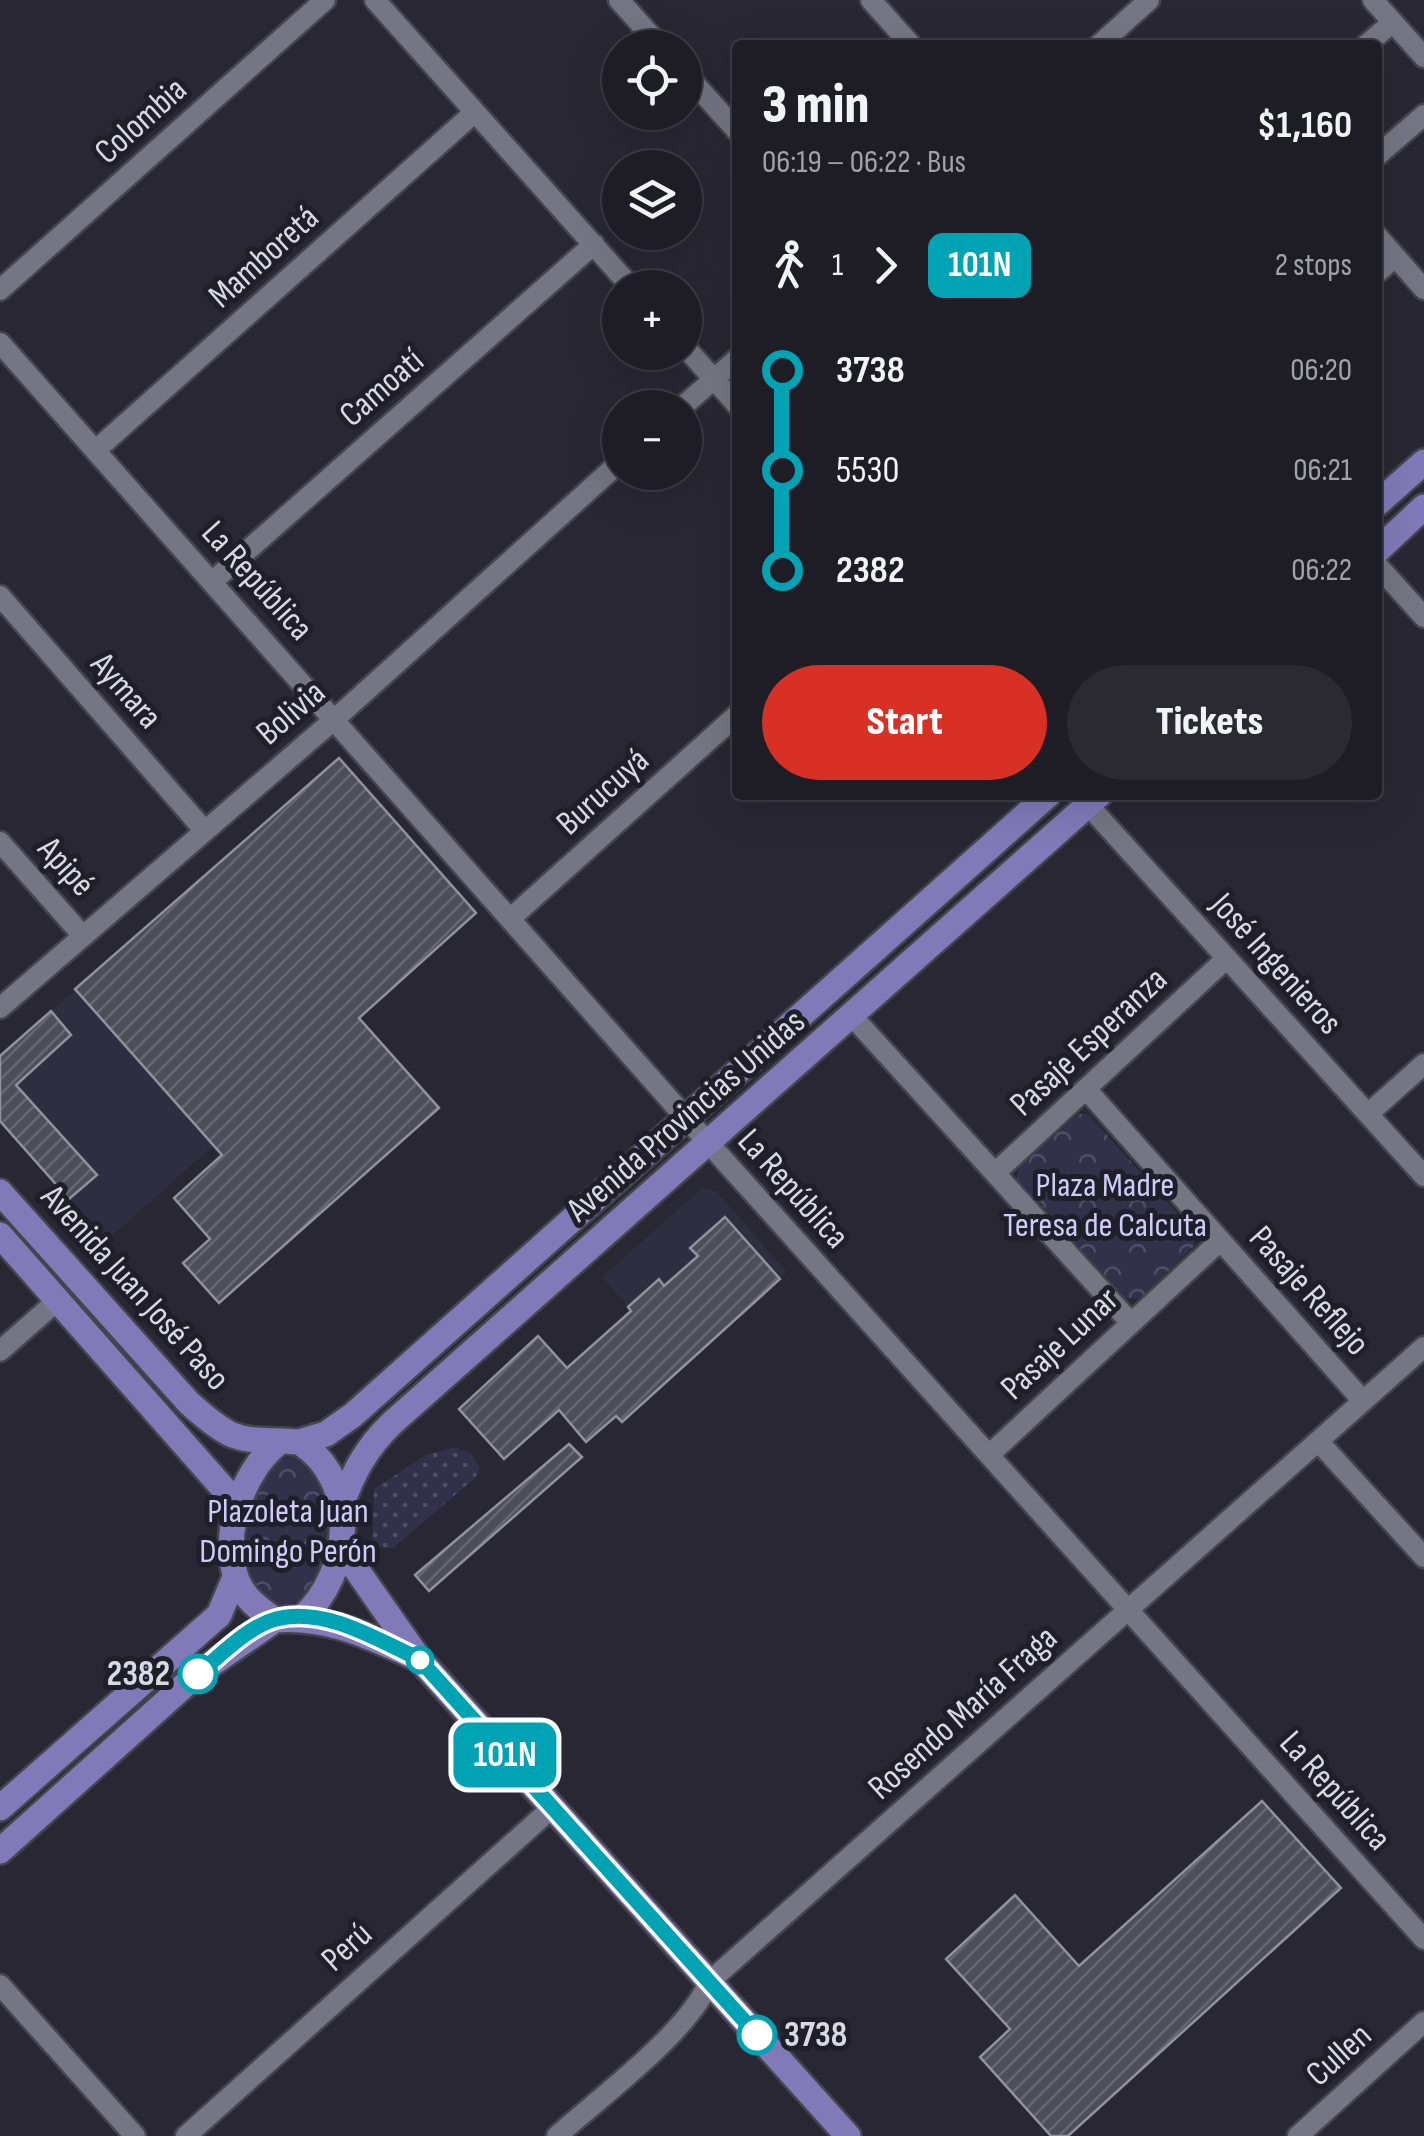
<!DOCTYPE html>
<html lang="en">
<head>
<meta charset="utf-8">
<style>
  :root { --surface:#1e1d26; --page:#2b2a32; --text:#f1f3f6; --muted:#a1a2a7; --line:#3c3b43; --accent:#d93025 }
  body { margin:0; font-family:"Sofia Sans Condensed",sans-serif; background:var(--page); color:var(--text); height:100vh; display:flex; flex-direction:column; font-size:38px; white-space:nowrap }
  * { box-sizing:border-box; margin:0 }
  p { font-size:32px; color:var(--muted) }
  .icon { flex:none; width:55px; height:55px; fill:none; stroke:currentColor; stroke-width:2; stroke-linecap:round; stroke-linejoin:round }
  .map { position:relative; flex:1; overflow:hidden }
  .details { position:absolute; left:732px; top:40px; width:650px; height:760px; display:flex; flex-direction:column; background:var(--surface); border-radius:10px; box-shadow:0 10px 40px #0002,0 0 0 2px var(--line) }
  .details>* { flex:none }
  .badge { padding:0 20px; border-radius:15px; font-size:35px; line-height:65px }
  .buttons { position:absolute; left:602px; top:30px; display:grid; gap:20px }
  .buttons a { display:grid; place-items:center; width:100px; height:100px; border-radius:50%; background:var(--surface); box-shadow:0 10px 40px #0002,0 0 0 2px var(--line); font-size:50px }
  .map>.badge { position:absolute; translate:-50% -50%; box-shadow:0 0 0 5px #fff }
  .legs { display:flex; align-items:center; gap:15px; height:110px; padding:0 30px; font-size:32px }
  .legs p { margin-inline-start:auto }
  .headline { display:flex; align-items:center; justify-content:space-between; height:170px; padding:0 30px }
  h1 { font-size:55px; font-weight:800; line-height:75px }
  .primary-button { display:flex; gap:20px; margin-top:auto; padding:20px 30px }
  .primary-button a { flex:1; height:115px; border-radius:60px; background:var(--accent); color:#fff; font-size:40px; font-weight:800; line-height:115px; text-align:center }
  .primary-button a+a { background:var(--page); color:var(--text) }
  ul { padding:0 30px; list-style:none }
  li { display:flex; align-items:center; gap:35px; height:100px; font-size:38px }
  li i { display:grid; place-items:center; width:15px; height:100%; margin:0 12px; background:currentColor }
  li i::after { content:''; width:25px; height:25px; margin:-12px; border:8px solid; border-radius:50%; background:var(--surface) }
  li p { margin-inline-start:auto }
  li:first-child i { background:linear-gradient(#0000 50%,currentColor 0) }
  li:last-child i { background:linear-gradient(currentColor 50%,#0000 0) }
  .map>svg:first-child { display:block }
</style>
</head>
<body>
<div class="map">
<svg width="1424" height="2136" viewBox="0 0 1424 2136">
  <defs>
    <pattern id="grass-dots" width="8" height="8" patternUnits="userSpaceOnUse" patternTransform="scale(2.5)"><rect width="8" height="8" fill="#33304a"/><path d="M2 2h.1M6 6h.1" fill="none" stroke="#504d64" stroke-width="1.8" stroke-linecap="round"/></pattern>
    <pattern id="park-crowns" width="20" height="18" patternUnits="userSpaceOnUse" patternTransform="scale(2.5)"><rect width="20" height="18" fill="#33304a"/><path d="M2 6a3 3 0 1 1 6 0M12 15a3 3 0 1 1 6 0" fill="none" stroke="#504d64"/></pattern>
    <pattern id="building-hatch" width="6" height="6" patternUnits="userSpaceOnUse" patternTransform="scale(2.5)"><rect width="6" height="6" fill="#4e4e5b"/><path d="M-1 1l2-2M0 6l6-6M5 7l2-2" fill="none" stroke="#676772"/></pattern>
  </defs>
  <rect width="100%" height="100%" fill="#282733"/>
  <path fill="#2f2e40" d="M339,758L476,913L106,1241L0,1121V1056Z
    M702,1188L717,1192L787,1272L681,1367L602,1277Z"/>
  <path fill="url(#grass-dots)" d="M455,1447L471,1454L480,1467L475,1478L393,1548H372L374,1489L426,1455Z"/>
  <path fill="url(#park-crowns)" d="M1078,1114H1088L1194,1232V1246L1140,1299L1125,1298L1017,1178L1018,1167Z
    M295,1456C343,1487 334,1568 298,1605L278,1607C269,1601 260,1594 254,1586C235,1556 251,1459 295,1456Z"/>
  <path fill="url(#building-hatch)" stroke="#9291a0" stroke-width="2.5" d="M339,758L476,913L359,1018L439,1108L219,1303L183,1263L210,1239L174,1198L222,1155L75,989Z
    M51,1011L71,1035L16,1085L97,1175L69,1199L0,1121V1056Z
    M725,1217L780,1279L622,1422L616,1416L586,1442L559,1410L504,1459L459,1409L538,1336L567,1368L631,1311L628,1307L659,1279L664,1286L698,1256L690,1248Z
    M569,1444L582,1457L429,1591L415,1575Z
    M1262,1801L1341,1888L1068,2136H1051L980,2057L1010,2029L946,1959L1015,1895L1079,1966Z"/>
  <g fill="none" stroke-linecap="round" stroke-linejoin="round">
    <g stroke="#45444e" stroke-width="25">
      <path id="minor" d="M375,0L632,288
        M619,0L662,48
        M871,0L911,45
        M1373,0L1424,57
        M1099,45L1149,0
        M1366,45L1393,22
        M685,73L738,132
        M1378,155L1424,115
        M1378,237L1424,289
        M1378,272L1395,257
        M0,290L325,0
        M0,343L686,1118L1424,1939
        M685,347L738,406
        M681,408L738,358
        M96,450L475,112
        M1378,566L1424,617
        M213,581L594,244
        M0,596L204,830
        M1079,795L1424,1176
        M0,842L83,936
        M512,917L738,714
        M0,1008L336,718L620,462
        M852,1016L1131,1323
        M1086,1089L1363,1401
        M1368,1114L1424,1064
        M995,1173L1227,958
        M0,1351L58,1300
        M1318,1441L1424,1557
        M989,1455L1220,1241
        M0,1985L135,2136
        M186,2136L553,1807
        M557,2136C599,2098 689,2032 709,1982L1424,1347
        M1298,2136L1424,2022"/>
    </g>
    <g stroke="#45444e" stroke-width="30">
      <path id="major" d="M1378,503L1424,462
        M1378,550L1424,507
        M0,1192L189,1403C238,1447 239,1438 299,1442C361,1481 352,1572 302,1618
        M0,1235L237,1504
        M299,1442L326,1434L353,1415L1048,795
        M277,1444C242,1472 220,1537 237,1580C244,1598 259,1609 275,1620C328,1616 368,1636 415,1657
        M341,1506C353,1473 366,1448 392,1423L1099,795
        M340,1546L419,1659L848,2136
        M0,1808L219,1615L235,1577
        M0,1851L197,1674L275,1620"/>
    </g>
    <use href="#minor" stroke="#767583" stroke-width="20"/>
    <use href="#major" stroke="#827ab8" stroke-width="25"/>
  </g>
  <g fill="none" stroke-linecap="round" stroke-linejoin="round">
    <g stroke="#fff" stroke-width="22">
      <path id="line-1" d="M198,1674C220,1656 247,1627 276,1619C324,1606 378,1640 419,1659L757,2035"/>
    </g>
    <use href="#line-1" stroke="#00a3b4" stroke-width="15"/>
  </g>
  <g fill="#fff" stroke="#00a3b4" stroke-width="5">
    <circle cx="420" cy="1660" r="12"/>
    <circle cx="198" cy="1674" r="18"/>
    <circle cx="757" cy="2035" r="18"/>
  </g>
  <g text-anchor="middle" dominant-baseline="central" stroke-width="10" stroke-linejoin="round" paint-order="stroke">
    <g font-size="35" fill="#d9d9e1" stroke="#1f1e29">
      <text transform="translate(141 121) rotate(-42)">Colombia</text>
      <text transform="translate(264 257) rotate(-42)">Mamboretá</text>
      <text transform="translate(382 388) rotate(-41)">Camoatí</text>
      <text transform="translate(257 581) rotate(48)">La República</text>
      <text transform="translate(126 691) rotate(49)">Aymara</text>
      <text transform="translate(291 713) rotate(-41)">Bolivia</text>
      <text transform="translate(603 792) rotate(-42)">Burucuyá</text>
      <text transform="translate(66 867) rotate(48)">Apipé</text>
      <text transform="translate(1276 964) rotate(48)">José Ingenieros</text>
      <text transform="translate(1089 1042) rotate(-43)">Pasaje Esperanza</text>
      <text transform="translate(686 1116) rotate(-41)">Avenida Provincias Unidas</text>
      <text transform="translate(793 1189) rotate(48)">La República</text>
      <text transform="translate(135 1288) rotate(48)">Avenida Juan José Paso</text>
      <text transform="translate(1309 1291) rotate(48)">Pasaje Reflejo</text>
      <text transform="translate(1060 1344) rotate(-43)">Pasaje Lunar</text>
      <text transform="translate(963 1713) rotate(-42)">Rosendo María Fraga</text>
      <text transform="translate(1335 1791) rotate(48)">La República</text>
      <text transform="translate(347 1947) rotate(-42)">Perú</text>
      <text transform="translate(1339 2055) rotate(-42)">Cullen</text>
    </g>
    <g font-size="35" fill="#cecbf8" stroke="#1f1e29">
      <text x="1105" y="1185">Plaza Madre<tspan x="1105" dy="40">Teresa de Calcuta</tspan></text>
      <text x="288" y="1511">Plazoleta Juan<tspan x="288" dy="40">Domingo Perón</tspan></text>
    </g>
    <g font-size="35" font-weight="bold" fill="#d9d9e1" stroke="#1f1e29" text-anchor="end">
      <text x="170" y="1674">2382</text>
      <text x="784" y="2035" text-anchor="start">3738</text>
    </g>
  </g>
</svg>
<div class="buttons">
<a><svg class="icon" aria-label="locate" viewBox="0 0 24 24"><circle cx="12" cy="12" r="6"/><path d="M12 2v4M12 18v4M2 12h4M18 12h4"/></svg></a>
<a><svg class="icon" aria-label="layers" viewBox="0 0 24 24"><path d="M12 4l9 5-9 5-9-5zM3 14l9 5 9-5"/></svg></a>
<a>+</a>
<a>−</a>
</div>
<b class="badge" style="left:505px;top:1755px;background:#00a3b4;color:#fff">101N</b>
<section class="details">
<div class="headline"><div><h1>3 min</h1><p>06:19 – 06:22 · Bus</p></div><b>$1,160</b></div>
<div class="legs"><svg class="icon" aria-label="walk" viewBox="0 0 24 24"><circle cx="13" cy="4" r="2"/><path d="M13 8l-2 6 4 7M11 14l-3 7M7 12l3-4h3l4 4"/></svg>1<svg class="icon" aria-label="forward" viewBox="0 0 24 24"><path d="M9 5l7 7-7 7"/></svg><b class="badge" style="background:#00a3b4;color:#fff">101N</b><p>2 stops</p></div>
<ul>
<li><i style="color:#00a3b4"></i><b>3738</b><p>06:20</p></li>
<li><i style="color:#00a3b4"></i><span>5530</span><p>06:21</p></li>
<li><i style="color:#00a3b4"></i><b>2382</b><p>06:22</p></li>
</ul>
<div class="primary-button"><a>Start</a><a>Tickets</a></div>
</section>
</div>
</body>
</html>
